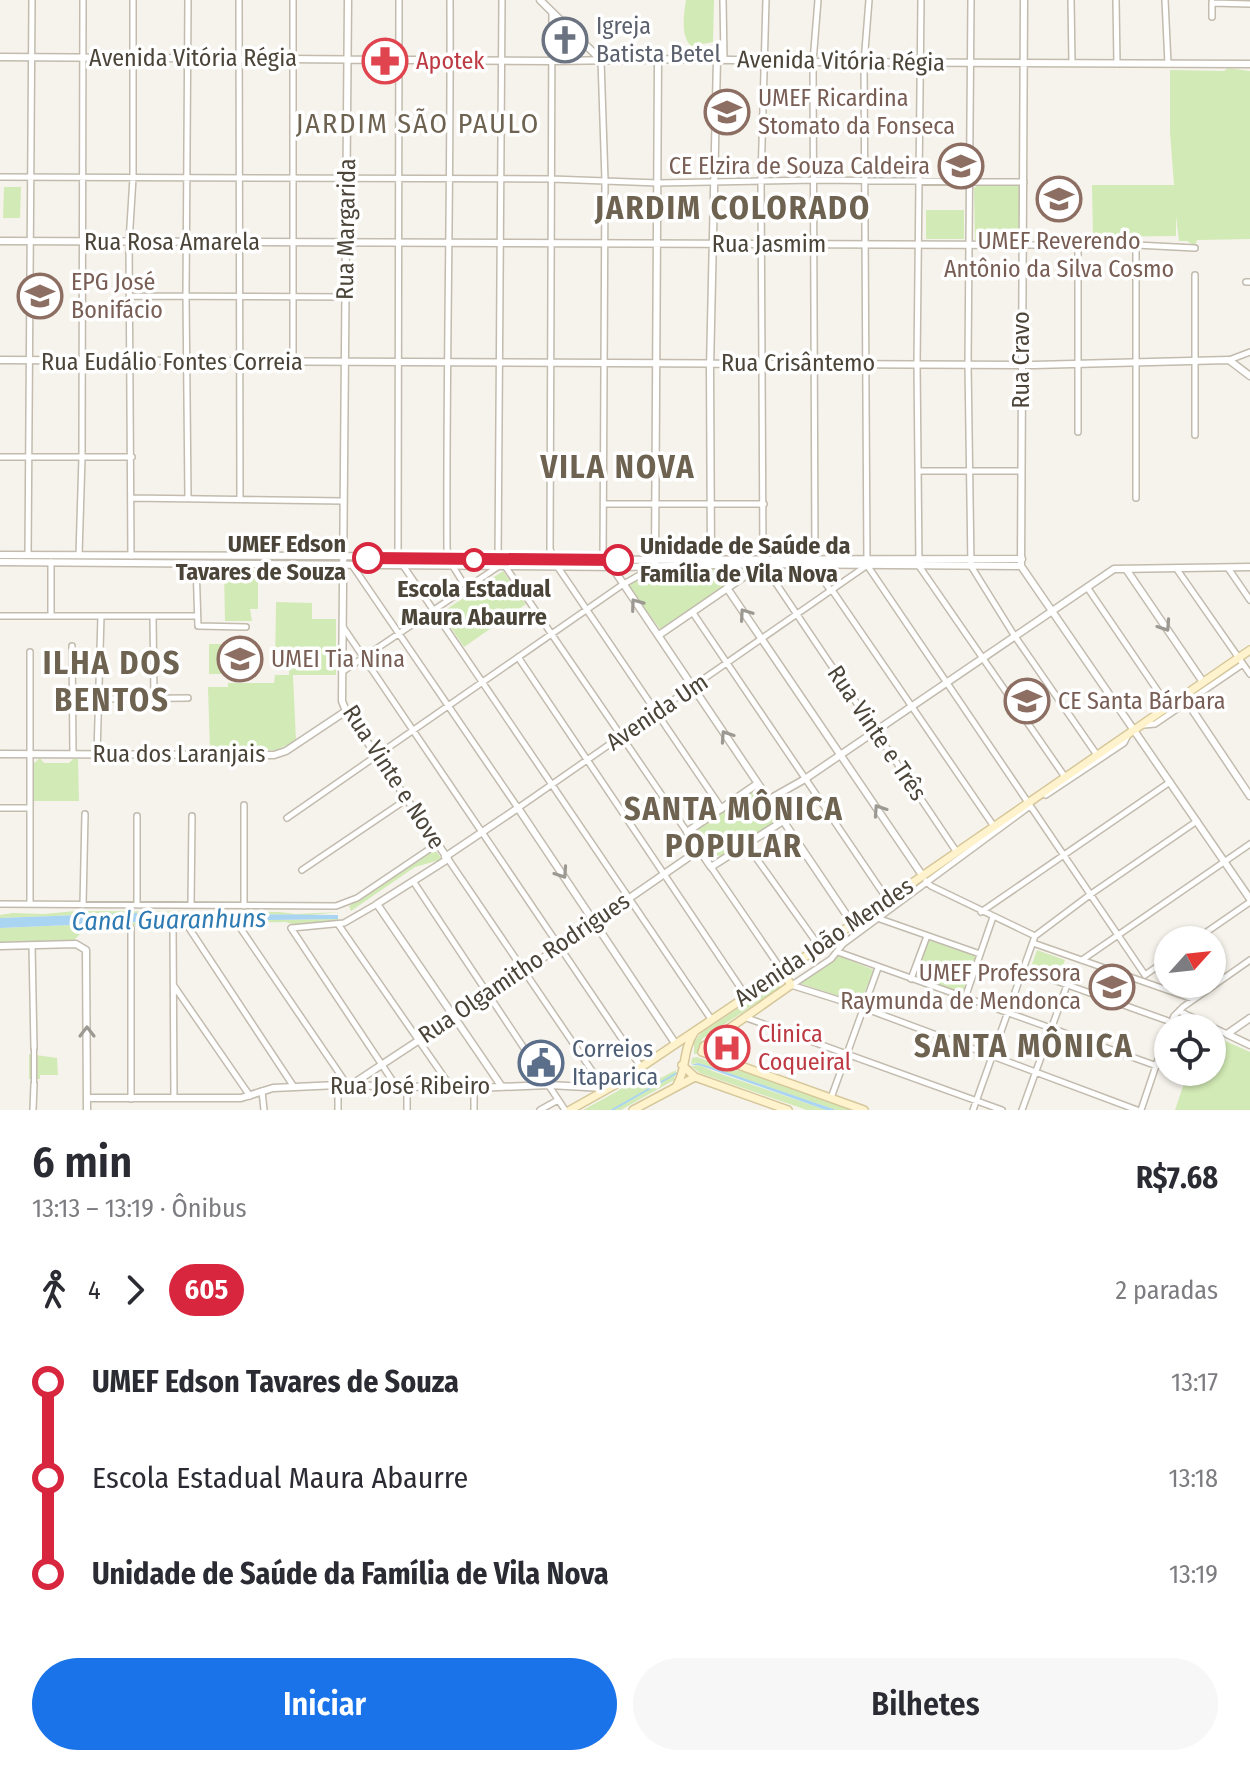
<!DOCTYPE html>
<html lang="pt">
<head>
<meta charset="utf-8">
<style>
  :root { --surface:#fff; --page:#f7f7f7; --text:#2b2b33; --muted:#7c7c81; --accent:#1a73e8 }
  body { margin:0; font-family:"Fira Sans Condensed",sans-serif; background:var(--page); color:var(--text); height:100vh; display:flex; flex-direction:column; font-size:30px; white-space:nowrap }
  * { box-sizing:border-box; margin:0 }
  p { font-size:26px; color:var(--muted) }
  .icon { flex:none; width:44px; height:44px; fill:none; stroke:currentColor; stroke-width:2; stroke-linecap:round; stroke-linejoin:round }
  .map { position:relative; height:1110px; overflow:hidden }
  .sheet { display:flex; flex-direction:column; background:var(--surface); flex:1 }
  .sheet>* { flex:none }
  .badge { padding:0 16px; border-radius:26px; font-size:28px; line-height:52px }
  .needle { width:52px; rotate:63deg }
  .controls { position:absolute; left:1154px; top:926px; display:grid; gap:16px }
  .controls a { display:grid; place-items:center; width:72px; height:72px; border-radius:50%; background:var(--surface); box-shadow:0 2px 6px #0004; font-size:40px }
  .map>.badge { position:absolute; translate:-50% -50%; box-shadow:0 0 0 4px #fff }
  .legs { display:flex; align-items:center; gap:12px; height:88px; padding:0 32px; font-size:26px }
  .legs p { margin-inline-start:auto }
  .overview { display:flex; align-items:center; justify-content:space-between; height:136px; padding:0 32px }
  h1 { font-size:44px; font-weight:600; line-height:60px }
  .action { display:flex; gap:16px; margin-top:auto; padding:16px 32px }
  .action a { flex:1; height:92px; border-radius:48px; background:var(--accent); color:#fff; font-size:32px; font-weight:600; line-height:92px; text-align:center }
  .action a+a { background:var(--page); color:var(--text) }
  ul { padding:0 32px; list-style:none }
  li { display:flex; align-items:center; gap:28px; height:96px; font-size:30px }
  li i { display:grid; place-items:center; width:12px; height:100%; margin:0 10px; background:currentColor }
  li i::after { content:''; width:20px; height:20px; margin:-10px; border:6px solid; border-radius:50%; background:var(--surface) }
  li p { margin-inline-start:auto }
  li:first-child i { background:linear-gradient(#0000 50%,currentColor 0) }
  li:last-child i { background:linear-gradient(currentColor 50%,#0000 0) }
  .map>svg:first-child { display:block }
</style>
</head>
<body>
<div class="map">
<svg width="1250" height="1110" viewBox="0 0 1250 1110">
  <rect width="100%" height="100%" fill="#f6f3ec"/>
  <path fill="#d2eab5" d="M686,0H714L713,42L691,46C680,36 684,13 686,0Z
    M1228,68L1250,71V239L1197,240L1195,246L1187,241H1179L1176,216V236L1093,237L1092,185H1174L1170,132V70L1224,71Z
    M978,185L1019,186V241L975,242L974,188Z
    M4,187H21L20,218H3Z
    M926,210H964V239H926Z
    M254,567H258V609H250L252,621H225L224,570H251Z
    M661,568L746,569L747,570L660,629L628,586L650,571Z
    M503,571L526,604L464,647L441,613Z
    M276,602L312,603V619H336V675H293L296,741L276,750L210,752L208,687H228V683H274L275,675H289V666H275Z
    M209,644H228V674H209Z
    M40,758L44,763H69L73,759H78L79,801H33V764Z
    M754,790C763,795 775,812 775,822L723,856L707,855L695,839L696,829Z
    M432,851L437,852L441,858L439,863L436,861L415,867L351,911L349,906Z
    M75,911L280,912L296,914L341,912L311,915L134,913L0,918V915L13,913L44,914Z
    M338,919V922L298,926L286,922L93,926L86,928L74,940L0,942V928L140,922Z
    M929,940L976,956L962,994L916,977Z
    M1037,950L1065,960L1059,977L1031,967Z
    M839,956L874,970L860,1003L799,983Z
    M777,985L781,987L702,1039L699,1054H694V1042L701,1033L771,986Z
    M1223,1040L1250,1052V1110H1175L1188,1072H1212V1041L1221,1045Z
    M29,1054L57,1058L58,1075H40V1079H29Z
    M697,1057L735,1071L739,1070L853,1110H836L698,1063L691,1064L692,1058Z
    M699,1065L715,1072L826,1110H807L700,1073L691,1066Z
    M676,1070L674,1080L621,1110H583L616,1092L643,1073L649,1084Z"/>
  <path fill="#a9d4f2" d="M134,913L338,915V919L140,922L0,928V918Z
    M698,1063L717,1069L836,1110H826L699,1065H691Z"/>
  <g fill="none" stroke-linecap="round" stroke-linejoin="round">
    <path stroke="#a9d4f2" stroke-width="2" d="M612,1110L677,1073"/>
    <g stroke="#c2bbae" stroke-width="7">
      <path id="pedestrian" d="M34,1048V1084"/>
    </g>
    <g stroke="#c2bbae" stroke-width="8">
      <path id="minor" d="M188,0L186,295L188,499
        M239,0L240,499
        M399,0L398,558L711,1019
        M450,0C451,183 446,365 447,548L449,560L467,589
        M723,0L724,59
        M818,0L813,62L815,559L821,577L831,591
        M869,0L864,63L867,565L1145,975
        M921,0L917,364L919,566L1065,777
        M971,0L968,364L971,566L1014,635L1097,755
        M1071,0L1072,63
        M1116,0L1117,64
        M1165,0L1168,64
        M1212,2V17
        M1212,3L1250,4
        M552,14L550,549L557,566L722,809
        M601,60L605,180L603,563
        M0,177L552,179L658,183L815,180L1024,182
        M1023,245H1136L1195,248
        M1078,245V432
        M1246,282H1250
        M130,296L345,297
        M1229,360L1250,352
        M293,362V0
        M1195,435V275
        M0,457H132
        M918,471H1021
        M131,498L343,501
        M1136,498V245
        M604,504H764
        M28,555L32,0
        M79,555L82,457L83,0
        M131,556L129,242L133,178V0
        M763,558L761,180L766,0
        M498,560L502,0
        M51,562V616
        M196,564L198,626L246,627
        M763,564L956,851
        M352,565L518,808L866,566
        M505,566L687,832
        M1176,568L1250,674
        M1228,568L1250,600
        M1087,587L1168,706
        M832,590L993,825
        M693,613L887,899
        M0,616H197
        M153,616L154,698
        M343,627L641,1067
        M72,646L73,754
        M518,657L746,996
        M342,672L499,566
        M98,699L188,698
        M1144,725L1155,724L1243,664
        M97,754L101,616
        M1046,795L1124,743L1128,735
        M0,808H30
        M137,816V905
        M287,818L622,585L654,567
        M747,845L819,946
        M448,859L605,1090
        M711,867L783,972
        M302,870L407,799
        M413,881L565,1110
        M926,881L931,886L1035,936
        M0,904L336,906L357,898L437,844
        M30,904V652
        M83,905L85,814
        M191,905L192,816
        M244,906V805
        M981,912L1170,782
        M880,919L980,954
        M338,924L451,1087
        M239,926L348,1086
        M173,927L174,1098
        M131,928V1099
        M189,928L294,1087
        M291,928L396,1086
        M292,928L344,923L377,904
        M1035,936L1091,894L1197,821
        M1195,940L1250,902
        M1033,943L1193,999
        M32,945L34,1048
        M838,952L1157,1066
        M1082,960L1250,844
        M1023,969L1171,1022
        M1145,975L1168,959
        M911,979L927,936
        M791,985L864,1008L1137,1110
        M792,985L831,959L843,944L1030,806
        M174,986L250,1096
        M965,998L993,917
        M1179,1011L1227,1034
        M744,1017L1002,1110
        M1169,1028L1174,1016L1183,1007L1250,960
        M407,1086V1110
        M474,1088V1110
        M262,1091L264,1110
        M831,1098L878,968
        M33,1110L34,1084
        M338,1110V1085
        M540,1110L558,1100
        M973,1110L1035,936
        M1022,1110L1067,985
        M1141,1110L1168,1030"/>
    </g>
    <g stroke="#c2bbae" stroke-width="9">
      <path id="tertiary" d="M348,0L342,701L346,711L448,859L377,904L502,1087
        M540,0L600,59
        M1024,0L1021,566L1250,899
        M0,57L552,61L689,59L813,62L1250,64
        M0,241L1022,245
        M0,360L1034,365L1229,360L1250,376
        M0,555L342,556L498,560L1022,559
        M711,560L710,368L717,59
        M0,562L623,567L763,564L1021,566
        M610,564L852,923
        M655,564L658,60
        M1126,569L1203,682
        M727,588L922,875
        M659,635L761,565
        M1183,696L1250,796
        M0,754L274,755L286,751L346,711
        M757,784L687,832L711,867L783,821
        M768,800L805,779L1114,569L1250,567
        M445,857L518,808L675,1043
        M0,946L76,944L86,950L87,1110
        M1250,1018L1227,1034L1250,1045
        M351,1085L524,971L699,850
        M87,1098H241L273,1088L338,1085L474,1088L549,1085L604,1088"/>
    </g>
    <g stroke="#d6c79b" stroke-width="10">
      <path id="secondary" d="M783,972L791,985L704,1046L702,1052L864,1110
        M682,1065L695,1077L788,1110
        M677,1085C687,1069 682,1050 695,1031
        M570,1110L613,1086L783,972L1250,650
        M633,1110L695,1077"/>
    </g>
    <use href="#pedestrian" stroke="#fff" stroke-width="4"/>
    <use href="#minor" stroke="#fff" stroke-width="5"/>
    <use href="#tertiary" stroke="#fff" stroke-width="6"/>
    <use href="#secondary" stroke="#fff3cd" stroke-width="7"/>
  </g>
  <defs><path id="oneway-chevron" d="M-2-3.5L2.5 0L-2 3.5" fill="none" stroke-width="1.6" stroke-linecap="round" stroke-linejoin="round" transform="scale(2)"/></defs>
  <g stroke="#9c9892">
    <use href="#oneway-chevron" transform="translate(636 604) rotate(-126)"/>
    <use href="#oneway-chevron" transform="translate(745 614) rotate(-125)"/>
    <use href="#oneway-chevron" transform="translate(1165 626) rotate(56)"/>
    <use href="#oneway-chevron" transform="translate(726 736) rotate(-124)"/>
    <use href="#oneway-chevron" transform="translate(879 810) rotate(-124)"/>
    <use href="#oneway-chevron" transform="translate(562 873) rotate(56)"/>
    <use href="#oneway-chevron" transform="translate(87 1032) rotate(-90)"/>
  </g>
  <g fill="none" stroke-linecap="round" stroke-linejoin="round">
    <g stroke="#fff" stroke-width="18">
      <path id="line-1" d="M368,558L618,560"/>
    </g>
    <use href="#line-1" stroke="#d7263d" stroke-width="12"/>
  </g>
  <defs>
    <g id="church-ring" transform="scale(2.3)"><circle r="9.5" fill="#fff" stroke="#6b7280" stroke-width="1.5"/><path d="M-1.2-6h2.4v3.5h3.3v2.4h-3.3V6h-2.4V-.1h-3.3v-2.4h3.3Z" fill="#6b7280"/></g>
    <g id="pharmacy-ring" transform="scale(2.3)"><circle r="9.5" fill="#fff" stroke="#e0444e" stroke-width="1.5"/><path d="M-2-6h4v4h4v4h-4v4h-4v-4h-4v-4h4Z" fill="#e0444e"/></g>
    <g id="school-ring" transform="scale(2.3)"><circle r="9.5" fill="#fff" stroke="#8d6e63" stroke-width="1.5"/><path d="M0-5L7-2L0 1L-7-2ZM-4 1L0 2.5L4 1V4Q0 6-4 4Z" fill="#8d6e63"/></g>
    <g id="hospital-ring" transform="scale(2.3)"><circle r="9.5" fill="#fff" stroke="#e0444e" stroke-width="1.5"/><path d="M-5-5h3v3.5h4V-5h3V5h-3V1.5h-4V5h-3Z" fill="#e0444e"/></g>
    <g id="civic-ring" transform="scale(2.3)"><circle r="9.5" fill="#fff" stroke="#5c6f8a" stroke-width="1.5"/><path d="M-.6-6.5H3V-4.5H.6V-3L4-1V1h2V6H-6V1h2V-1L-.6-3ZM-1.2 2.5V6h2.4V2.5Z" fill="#5c6f8a"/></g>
  </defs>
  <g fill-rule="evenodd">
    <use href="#church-ring" x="565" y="40"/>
    <use href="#pharmacy-ring" x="385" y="61"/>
    <use href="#school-ring" x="727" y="112"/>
    <use href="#school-ring" x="961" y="166"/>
    <use href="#school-ring" x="1059" y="199"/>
    <use href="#school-ring" x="40" y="296"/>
    <use href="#school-ring" x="240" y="659"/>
    <use href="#school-ring" x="1027" y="701"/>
    <use href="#school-ring" x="1112" y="987"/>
    <use href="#hospital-ring" x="727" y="1048"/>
    <use href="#civic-ring" x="541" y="1063"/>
  </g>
  <g fill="#fff" stroke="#d7263d" stroke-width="4">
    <circle cx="368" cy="558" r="14"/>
    <circle cx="474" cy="560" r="10"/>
    <circle cx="618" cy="560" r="14"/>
  </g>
  <g text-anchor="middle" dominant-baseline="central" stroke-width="7" stroke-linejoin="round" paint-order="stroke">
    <g font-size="24" fill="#5b616d" stroke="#fff" text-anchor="start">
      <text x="596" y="26">Igreja<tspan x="596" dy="28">Batista Betel</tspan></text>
    </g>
    <g font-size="24" fill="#4b4439" stroke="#fff">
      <text x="193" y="58">Avenida Vitória Régia</text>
      <text transform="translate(841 61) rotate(1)">Avenida Vitória Régia</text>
      <text transform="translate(346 229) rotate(-89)">Rua Margarida</text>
      <text x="172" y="242">Rua Rosa Amarela</text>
      <text x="769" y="244">Rua Jasmim</text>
      <text transform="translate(1021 360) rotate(-90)">Rua Cravo</text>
      <text x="172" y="362">Rua Eudálio Fontes Correia</text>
      <text x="798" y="363">Rua Crisântemo</text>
      <text transform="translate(657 712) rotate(-34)">Avenida Um</text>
      <text transform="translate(877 733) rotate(56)">Rua Vinte e Três</text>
      <text x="179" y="754">Rua dos Laranjais</text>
      <text transform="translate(394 777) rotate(57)">Rua Vinte e Nove</text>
      <text transform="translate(824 942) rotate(-34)">Avenida João Mendes</text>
      <text transform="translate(524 968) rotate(-34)">Rua Olgamitho Rodrigues</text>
      <text x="410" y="1086">Rua José Ribeiro</text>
    </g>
    <g font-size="24" fill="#be3a42" stroke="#fff" text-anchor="start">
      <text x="416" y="61">Apotek</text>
      <text x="758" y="1034">Clinica<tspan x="758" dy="28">Coqueiral</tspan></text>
    </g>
    <g font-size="24" fill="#785e54" stroke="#fff" text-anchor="start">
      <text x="758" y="98">UMEF Ricardina<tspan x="758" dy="28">Stomato da Fonseca</tspan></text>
      <text x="930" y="166" text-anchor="end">CE Elzira de Souza Caldeira</text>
      <text x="1059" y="241" text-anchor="middle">UMEF Reverendo<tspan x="1059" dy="28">Antônio da Silva Cosmo</tspan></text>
      <text x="71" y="282">EPG José<tspan x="71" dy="28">Bonifácio</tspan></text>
      <text x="271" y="659">UMEI Tia Nina</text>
      <text x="1058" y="701">CE Santa Bárbara</text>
      <text x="1081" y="973" text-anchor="end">UMEF Professora<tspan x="1081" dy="28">Raymunda de Mendonca</tspan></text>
    </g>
    <g font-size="24" font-weight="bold" fill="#4b4439" stroke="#fff" text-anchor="end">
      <text x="346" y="544">UMEF Edson<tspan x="346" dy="28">Tavares de Souza</tspan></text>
      <text x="640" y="546" text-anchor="start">Unidade de Saúde da<tspan x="640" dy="28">Família de Vila Nova</tspan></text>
      <text x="474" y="589" text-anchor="middle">Escola Estadual<tspan x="474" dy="28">Maura Abaurre</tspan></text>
    </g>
    <g font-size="24" fill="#4e5e75" stroke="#fff" text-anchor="start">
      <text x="572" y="1049">Correios<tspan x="572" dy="28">Itaparica</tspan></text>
    </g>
    <g font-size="26" font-style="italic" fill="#2e7ab2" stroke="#fff">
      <text transform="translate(169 920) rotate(-1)">Canal Guaranhuns</text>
    </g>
    <g font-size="28" letter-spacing="2" fill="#6e6250" stroke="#fff">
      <text x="418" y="123">JARDIM SÃO PAULO</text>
    </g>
    <g font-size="32" font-weight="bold" letter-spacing="2" fill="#6e6250" stroke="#fff">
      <text x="733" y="208">JARDIM COLORADO</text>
      <text x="618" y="467">VILA NOVA</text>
      <text x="112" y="663">ILHA DOS<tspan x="112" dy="37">BENTOS</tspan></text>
      <text x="734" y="809">SANTA MÔNICA<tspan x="734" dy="37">POPULAR</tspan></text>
      <text x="1024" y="1046">SANTA MÔNICA</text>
    </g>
  </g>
</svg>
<div class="controls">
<a><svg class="needle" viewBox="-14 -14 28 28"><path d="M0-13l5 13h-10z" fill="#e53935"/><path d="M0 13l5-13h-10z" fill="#7c7c81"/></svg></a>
<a><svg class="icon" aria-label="locate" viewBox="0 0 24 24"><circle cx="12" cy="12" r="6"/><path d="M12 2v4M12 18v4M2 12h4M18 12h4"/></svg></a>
</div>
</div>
<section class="sheet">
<div class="overview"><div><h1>6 min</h1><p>13:13 – 13:19 · Ônibus</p></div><b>R$7.68</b></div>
<div class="legs"><svg class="icon" aria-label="walk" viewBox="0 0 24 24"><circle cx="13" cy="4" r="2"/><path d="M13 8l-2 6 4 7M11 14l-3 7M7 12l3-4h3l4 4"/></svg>4<svg class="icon" aria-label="forward" viewBox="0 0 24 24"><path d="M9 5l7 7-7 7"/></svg><b class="badge" style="background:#d7263d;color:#fff">605</b><p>2 paradas</p></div>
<ul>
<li><i style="color:#d7263d"></i><b>UMEF Edson Tavares de Souza</b><p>13:17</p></li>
<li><i style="color:#d7263d"></i><span>Escola Estadual Maura Abaurre</span><p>13:18</p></li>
<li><i style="color:#d7263d"></i><b>Unidade de Saúde da Família de Vila Nova</b><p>13:19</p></li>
</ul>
<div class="action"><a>Iniciar</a><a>Bilhetes</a></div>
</section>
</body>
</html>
